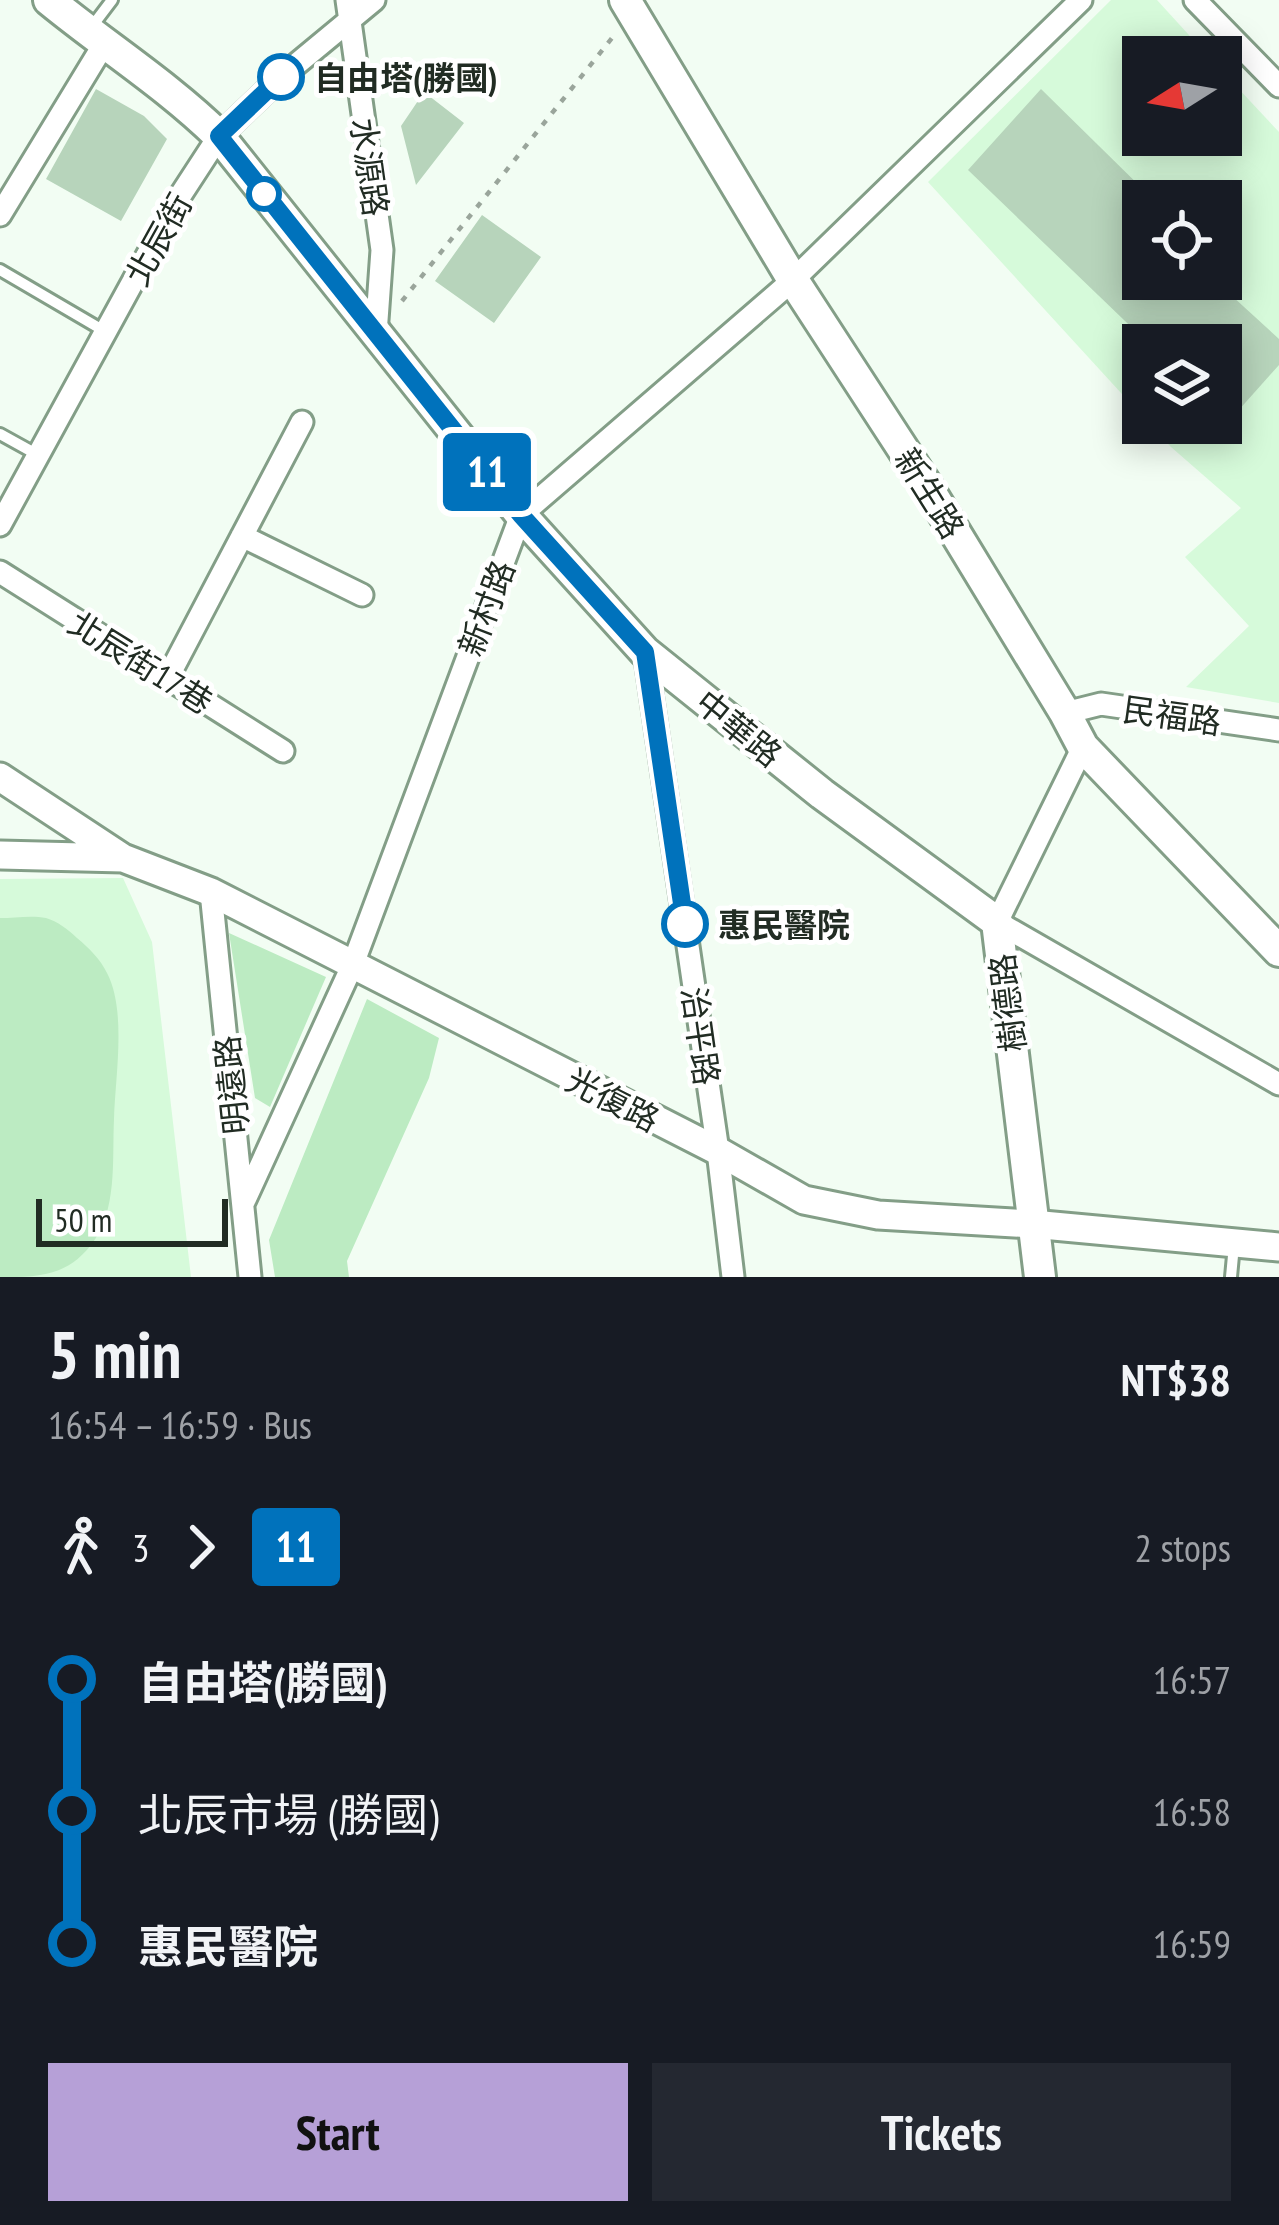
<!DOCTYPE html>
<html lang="en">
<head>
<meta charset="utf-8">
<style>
  :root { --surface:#171b24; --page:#242831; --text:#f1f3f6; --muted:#9ea1a6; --accent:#b6a0d7 }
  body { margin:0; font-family:"PT Sans Narrow","Noto Sans TC",sans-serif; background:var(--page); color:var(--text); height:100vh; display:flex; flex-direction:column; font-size:45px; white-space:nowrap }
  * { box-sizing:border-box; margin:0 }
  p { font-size:39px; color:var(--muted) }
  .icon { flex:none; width:66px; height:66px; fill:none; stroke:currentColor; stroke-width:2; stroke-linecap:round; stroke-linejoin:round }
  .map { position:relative; height:1277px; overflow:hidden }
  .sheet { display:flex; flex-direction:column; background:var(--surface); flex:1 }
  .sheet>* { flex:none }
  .badge { padding:0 24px; border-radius:9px; font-size:42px; line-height:78px }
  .needle { width:78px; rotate:259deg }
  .fabs { position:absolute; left:1122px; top:36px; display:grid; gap:24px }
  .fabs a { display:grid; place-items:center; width:120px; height:120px; border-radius:0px; background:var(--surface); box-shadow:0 6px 30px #0003; font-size:60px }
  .scale { position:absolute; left:36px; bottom:30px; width:192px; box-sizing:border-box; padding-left:12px; border:6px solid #212c23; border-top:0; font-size:33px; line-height:42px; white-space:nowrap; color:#212c23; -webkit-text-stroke:9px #fff; paint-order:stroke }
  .map>.badge { position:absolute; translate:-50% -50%; box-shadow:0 0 0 6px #fff }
  .legs { display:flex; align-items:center; gap:18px; height:132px; padding:0 48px; font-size:39px }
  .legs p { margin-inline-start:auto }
  .overview { display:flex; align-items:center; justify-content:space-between; height:204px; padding:0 48px }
  h1 { font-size:66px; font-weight:700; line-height:90px }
  .action { display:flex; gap:24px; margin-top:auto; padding:24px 48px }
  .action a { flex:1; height:138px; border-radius:0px; background:var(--accent); color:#111; font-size:48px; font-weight:700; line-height:138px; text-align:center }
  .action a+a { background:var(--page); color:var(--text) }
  ul { padding:0 48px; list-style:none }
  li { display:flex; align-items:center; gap:42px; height:132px; font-size:45px }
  li i { display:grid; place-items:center; width:18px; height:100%; margin:0 15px; background:currentColor }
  li i::after { content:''; width:30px; height:30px; margin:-15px; border:9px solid; border-radius:50%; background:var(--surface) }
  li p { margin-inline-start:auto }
  li:first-child i { background:linear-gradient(#0000 50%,currentColor 0) }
  li:last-child i { background:linear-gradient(currentColor 50%,#0000 0) }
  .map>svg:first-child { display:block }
</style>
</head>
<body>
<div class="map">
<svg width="1279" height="1277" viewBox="0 0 1279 1277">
  <rect width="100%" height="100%" fill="#f2fdf3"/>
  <path fill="#d6fada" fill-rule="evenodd" d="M1111,0H1157L1209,57H1143V135H1221V70L1279,132V703L1186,687L1249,626L1185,557L1241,508L1171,447L1148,423H1221V345H1143V417L928,182ZM1143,201H1221V279H1143Z
    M123,878L152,942L191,1277H0V879Z"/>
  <path fill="#bcebc2" d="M0,918C14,918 32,915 46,918C57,921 69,930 77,938C88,947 101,960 107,973C127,1011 115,1078 114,1119C112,1160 118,1211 91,1245C66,1277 37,1277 0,1277Z
    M229,933L326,977L270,1107L255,1098Z
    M367,999L439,1038L429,1078L347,1261L349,1277H275L269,1240Z"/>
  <path fill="#b7d4bb" d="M96,89L144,116L167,139L121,221L46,179Z
    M1041,89L1155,201H1143V279H1221V266L1229,274L1220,285L1279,339V365L1229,421L1221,413V345H1150L968,170Z
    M424,92L464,123L416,185L401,126Z
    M482,215L541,257L494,323L435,281Z"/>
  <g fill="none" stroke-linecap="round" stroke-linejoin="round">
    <g stroke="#839e87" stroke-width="16">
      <path id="service" d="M90,29L112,0
        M0,270L106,332
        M0,434L38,455
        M1231,1277L1234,1245"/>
    </g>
    <g stroke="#839e87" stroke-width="27">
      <path id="minor" d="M347,0L382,250L376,334
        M1195,0L1279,86
        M0,215L104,44
        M0,525L178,199L219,136L281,77L374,0
        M242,536L362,595
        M0,572L283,751
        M645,652L718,1151L733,1277
        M167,679L302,422
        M1065,713L1101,704L1279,730
        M1083,747L997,922L1279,1084
        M211,892L250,1277
        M243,1204L353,964L521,515L793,280L1081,0"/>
    </g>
    <g stroke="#839e87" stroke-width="33">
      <path id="tertiary" d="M0,777L123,858L211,892L718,1151L804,1200L878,1215L1032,1224L1279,1247
        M0,855L123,858"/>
    </g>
    <g stroke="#839e87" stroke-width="36">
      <path id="secondary" d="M49,0C105,46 167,85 219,136L521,515L645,652L822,794L997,922L1040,1277
        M625,0L793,280L925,483L1065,713L1083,747L1279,951"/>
    </g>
    <path stroke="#9aa59b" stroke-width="4.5" stroke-dasharray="6 9" stroke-linecap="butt" d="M402,301L616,33"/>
    <use href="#service" stroke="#fff" stroke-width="10"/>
    <use href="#minor" stroke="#fff" stroke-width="21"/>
    <use href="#tertiary" stroke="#fff" stroke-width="27"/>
    <use href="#secondary" stroke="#fff" stroke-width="30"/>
  </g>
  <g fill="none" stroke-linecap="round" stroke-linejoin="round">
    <g stroke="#fff" stroke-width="27">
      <path id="line-1" d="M281,77L219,136L521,515L645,652L685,924"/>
    </g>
    <use href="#line-1" stroke="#0072bc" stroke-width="18"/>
  </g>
  <g fill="#fff" stroke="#0072bc" stroke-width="6">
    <circle cx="281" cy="77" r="21"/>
    <circle cx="264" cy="194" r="15"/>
    <circle cx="685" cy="924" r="21"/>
  </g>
  <g text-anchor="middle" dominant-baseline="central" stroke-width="10" stroke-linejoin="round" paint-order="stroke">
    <g font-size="33" font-weight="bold" fill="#212c23" stroke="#fff" text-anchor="start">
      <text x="314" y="77">自由塔(勝國)</text>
      <text x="718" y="924">惠民醫院</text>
    </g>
    <g font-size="33" fill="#212c23" stroke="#fff">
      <text transform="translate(370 167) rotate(82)">水源路</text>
      <text transform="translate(158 239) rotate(-61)">北辰街</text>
      <text transform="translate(930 493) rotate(58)">新生路</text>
      <text transform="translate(486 608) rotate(-69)">新村路</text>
      <text transform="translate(141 662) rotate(32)">北辰街17巷</text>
      <text transform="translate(1172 715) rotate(8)">民福路</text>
      <text transform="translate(739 728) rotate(39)">中華路</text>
      <text transform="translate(1007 1003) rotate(-97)">樹德路</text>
      <text transform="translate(701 1036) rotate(82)">治平路</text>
      <text transform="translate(231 1085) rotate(-96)">明遠路</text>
      <text transform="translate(613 1099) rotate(27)">光復路</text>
    </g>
  </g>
</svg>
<div class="fabs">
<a><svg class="needle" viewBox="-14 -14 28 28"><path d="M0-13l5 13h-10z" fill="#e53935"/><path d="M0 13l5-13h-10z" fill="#9ea1a6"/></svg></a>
<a><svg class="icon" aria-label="locate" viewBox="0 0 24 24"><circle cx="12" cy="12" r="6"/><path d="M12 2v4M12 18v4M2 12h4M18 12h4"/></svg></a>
<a><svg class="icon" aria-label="layers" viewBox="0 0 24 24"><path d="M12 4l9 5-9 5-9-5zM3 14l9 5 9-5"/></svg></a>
</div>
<div class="scale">50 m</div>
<b class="badge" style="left:487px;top:472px;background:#0072bc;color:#fff">11</b>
</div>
<section class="sheet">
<div class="overview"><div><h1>5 min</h1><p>16:54 – 16:59 · Bus</p></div><b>NT$38</b></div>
<div class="legs"><svg class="icon" aria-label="walk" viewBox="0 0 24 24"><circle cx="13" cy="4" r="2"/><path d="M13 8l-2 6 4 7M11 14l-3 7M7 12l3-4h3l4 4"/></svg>3<svg class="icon" aria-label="forward" viewBox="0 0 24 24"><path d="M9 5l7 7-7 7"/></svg><b class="badge" style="background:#0072bc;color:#fff">11</b><p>2 stops</p></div>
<ul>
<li><i style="color:#0072bc"></i><b>自由塔(勝國)</b><p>16:57</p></li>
<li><i style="color:#0072bc"></i><span>北辰市場 (勝國)</span><p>16:58</p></li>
<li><i style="color:#0072bc"></i><b>惠民醫院</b><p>16:59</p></li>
</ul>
<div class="action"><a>Start</a><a>Tickets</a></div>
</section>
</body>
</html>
